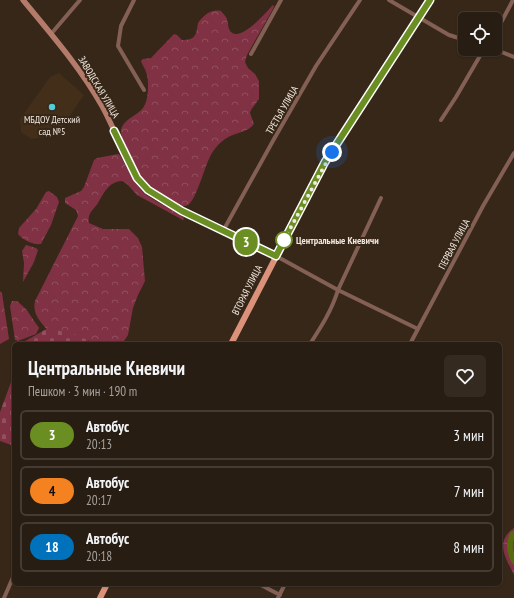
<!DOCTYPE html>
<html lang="ru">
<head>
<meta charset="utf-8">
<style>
  :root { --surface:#281d12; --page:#342a20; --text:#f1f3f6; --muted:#a5a29f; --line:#443b32 }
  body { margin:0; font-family:"PT Sans Narrow",sans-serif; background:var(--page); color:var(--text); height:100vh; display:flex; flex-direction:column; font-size:15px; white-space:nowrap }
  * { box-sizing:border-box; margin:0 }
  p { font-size:13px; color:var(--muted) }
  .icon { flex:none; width:22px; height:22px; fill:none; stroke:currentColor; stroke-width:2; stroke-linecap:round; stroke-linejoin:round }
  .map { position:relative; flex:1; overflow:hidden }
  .side { position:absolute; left:12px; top:342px; width:490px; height:244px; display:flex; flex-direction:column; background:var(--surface); border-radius:6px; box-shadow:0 1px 3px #0004,0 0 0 1px var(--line) }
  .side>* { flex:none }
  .badge { padding:0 8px; border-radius:13px; font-size:14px; line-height:26px }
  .controls { position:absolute; left:458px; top:12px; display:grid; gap:8px }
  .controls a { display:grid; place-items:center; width:44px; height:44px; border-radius:6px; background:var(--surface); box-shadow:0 1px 3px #0004,0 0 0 1px var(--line); font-size:20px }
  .you { position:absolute; width:20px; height:20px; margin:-10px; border:3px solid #fff; border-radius:50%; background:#1a73e8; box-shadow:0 0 0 6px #1a73e833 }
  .map>.badge { position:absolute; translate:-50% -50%; box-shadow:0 0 0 2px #fff }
  .round { display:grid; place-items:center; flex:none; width:42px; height:42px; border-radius:6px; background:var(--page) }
  .headline { display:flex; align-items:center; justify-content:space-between; height:68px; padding:0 16px }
  h1 { font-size:19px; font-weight:800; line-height:30px }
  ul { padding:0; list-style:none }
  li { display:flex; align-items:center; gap:12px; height:50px; margin:0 8px 6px; padding:0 8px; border:2px solid var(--line); border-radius:6px }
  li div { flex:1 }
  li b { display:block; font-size:15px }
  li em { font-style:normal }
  li .badge { min-width:44px; font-weight:700; text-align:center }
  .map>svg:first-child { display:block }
</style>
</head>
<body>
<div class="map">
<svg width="514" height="598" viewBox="0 0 514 598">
  <defs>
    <pattern id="forest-crowns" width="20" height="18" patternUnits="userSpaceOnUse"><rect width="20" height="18" fill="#803143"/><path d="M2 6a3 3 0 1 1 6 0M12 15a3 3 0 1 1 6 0" fill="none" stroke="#924f5e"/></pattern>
    <pattern id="cemetery-stones" width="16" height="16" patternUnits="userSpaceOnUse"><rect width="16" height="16" fill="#803143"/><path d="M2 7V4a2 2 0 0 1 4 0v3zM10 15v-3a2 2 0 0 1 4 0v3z" fill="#924f5e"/></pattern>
  </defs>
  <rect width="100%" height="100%" fill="#362718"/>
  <path fill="#422e19" d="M59,73L84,95L57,135L31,139L21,132L20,119L50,77Z"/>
  <path fill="url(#forest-crowns)" d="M273,5L274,6L273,9L247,55L245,62L248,68L255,74L259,81V99L251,110L250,113L254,124C249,131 240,132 233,135C224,138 217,145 212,153C205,164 197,199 188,205C183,208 176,204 171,201C164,197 157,193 150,188C141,180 121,144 121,132C121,120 137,116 143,108C147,102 148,94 148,87C148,82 148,77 146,72C145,68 142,65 141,61L143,59L151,58L174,34L177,35L182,40C196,40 196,35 198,23C204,15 211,9 221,11C223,14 226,16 227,19C228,23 228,28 230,31C240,44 267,11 273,5Z
    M118,154L120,155C129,171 135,188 151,198C162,205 175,210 184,218L183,220L181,219L137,195L127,184L122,181C108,182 104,193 98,203C93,210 87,214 89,223L103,229H129L138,238L142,247L145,281L138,295L133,308L128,335L124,341L120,344H102L83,339L49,332C41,322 32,315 35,301L78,216L76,210L65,203V198L81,191L84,187L94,160L97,158Z
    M49,191L57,197L59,202L51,225L41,244C32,245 23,240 18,234L19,228L36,209L46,192Z
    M26,245L36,248L38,250L34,262L23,282L24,263L22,251Z
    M0,291L2,293L9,339L0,344Z
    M12,301H17L26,309L39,328L36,334L18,341L15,340L10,306Z
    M514,528V575C506,558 494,542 514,528Z"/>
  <path fill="url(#cemetery-stones)" d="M48,328L77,335L96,344H20Z
    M14,374V446L0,441V412Z"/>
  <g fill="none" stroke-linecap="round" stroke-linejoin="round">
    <path stroke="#576b0e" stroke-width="6" d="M514,534H513C508,543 509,551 514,561"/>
    <path stroke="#835f54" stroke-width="4" d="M134,0L121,26L118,46L144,90
      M389,0L449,35L465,40
      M51,34L80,0
      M495,34L513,0
      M494,49L514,57
      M251,54L281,0
      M441,120L456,97L484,49
      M223,231L274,139L316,66L360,0
      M276,256L338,290L418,329
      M310,344C321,327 332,310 338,290L381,198
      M410,344L483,206L514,153
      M259,584L280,595
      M4,598L14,575
      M278,598L285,584"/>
    <path stroke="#b57b6a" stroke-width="5.5" d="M23,0C51,34 80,67 102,106C113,126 121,148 132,169L137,178L148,190L161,199L182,211L276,256"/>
    <path stroke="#dc917b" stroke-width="6" d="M231,344L325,162L430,0
      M100,598L107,584"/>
  </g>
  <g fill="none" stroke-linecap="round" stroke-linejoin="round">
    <g stroke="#fff" stroke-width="9">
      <path id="line" d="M114,131L137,178L148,190L182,211L276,256L325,162L430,0"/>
    </g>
    <use href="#line" stroke="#6b8e23" stroke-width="6"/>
    <path stroke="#f2e8de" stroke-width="4" stroke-dasharray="0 7.2" d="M284,240L332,152"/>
  </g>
  <circle fill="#53cbda" stroke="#362718" stroke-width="1.5" cx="52" cy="107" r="4"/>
  <circle fill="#fff" stroke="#6b8e23" stroke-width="2" cx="284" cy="240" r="8"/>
  <g text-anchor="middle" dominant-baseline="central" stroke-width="4" stroke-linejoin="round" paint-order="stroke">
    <g font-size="10" fill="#f2e8de" stroke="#362718">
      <text transform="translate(99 87) rotate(59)">ЗАВОДСКАЯ УЛИЦА</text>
      <text transform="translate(282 110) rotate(-60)">ТРЕТЬЯ УЛИЦА</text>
      <text transform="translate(454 244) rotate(-62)">ПЕРВАЯ УЛИЦА</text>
      <text transform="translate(247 290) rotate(-63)">ВТОРАЯ УЛИЦА</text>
    </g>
    <g font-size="10" fill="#f2e8de" stroke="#362718">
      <text x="52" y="119">МБДОУ Детский<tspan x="52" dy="12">сад №5</tspan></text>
    </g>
    <g font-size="10" font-weight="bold" fill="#f2e8de" stroke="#362718" text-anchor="start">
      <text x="296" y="240">Центральные Кневичи</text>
    </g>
  </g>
</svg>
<div class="controls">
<a><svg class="icon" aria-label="locate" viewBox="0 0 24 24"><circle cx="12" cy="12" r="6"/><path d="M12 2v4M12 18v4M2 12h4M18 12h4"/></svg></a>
</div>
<div class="you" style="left:332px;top:152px"></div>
<b class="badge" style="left:246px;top:242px;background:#6b8e23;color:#fff">3</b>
<section class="side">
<div class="headline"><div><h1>Центральные Кневичи</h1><p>Пешком · 3 мин · 190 m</p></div><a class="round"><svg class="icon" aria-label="heart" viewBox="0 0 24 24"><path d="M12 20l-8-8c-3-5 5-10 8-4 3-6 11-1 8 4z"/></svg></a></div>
<ul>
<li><span class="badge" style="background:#6b8e23;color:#fff">3</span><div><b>Автобус</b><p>20:13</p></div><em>3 мин</em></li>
<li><span class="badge" style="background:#f58220;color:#111">4</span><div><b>Автобус</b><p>20:17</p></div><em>7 мин</em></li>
<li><span class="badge" style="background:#0072bc;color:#fff">18</span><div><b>Автобус</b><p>20:18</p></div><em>8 мин</em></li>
</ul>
</section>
</div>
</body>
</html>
